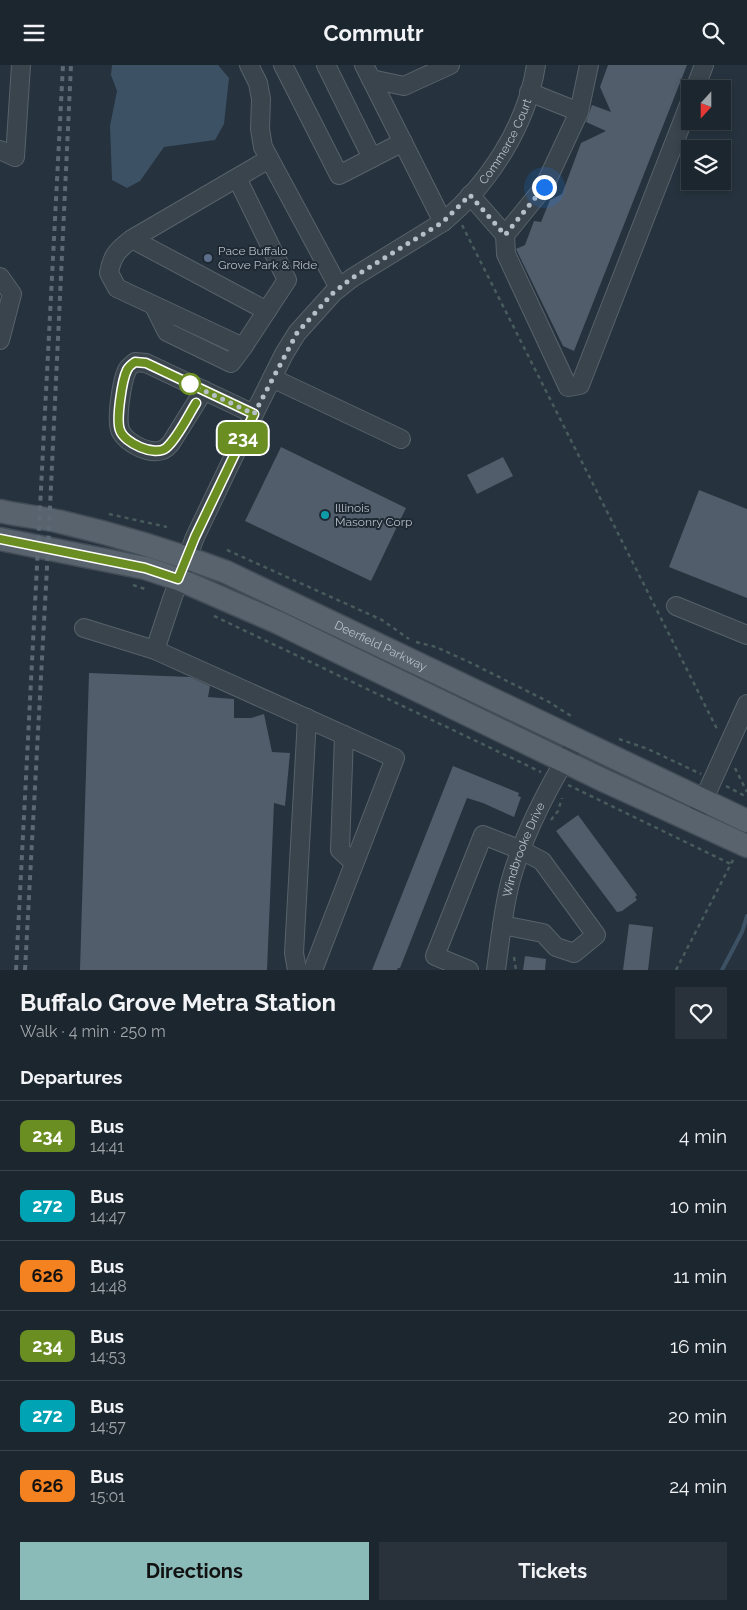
<!DOCTYPE html>
<html lang="en">
<head>
<meta charset="utf-8">
<style>
  :root { --surface:#1c262e; --page:#29323a; --text:#f1f3f6; --muted:#a0a5aa; --line:#3a434a; --accent:#8bbbb9 }
  body { margin:0; font-family:Raleway,sans-serif; background:var(--page); color:var(--text); height:100vh; display:flex; flex-direction:column; font-size:19px; white-space:nowrap }
  * { box-sizing:border-box; margin:0 }
  p { font-size:16px; color:var(--muted) }
  .icon { flex:none; width:28px; height:28px; fill:none; stroke:currentColor; stroke-width:2; stroke-linecap:round; stroke-linejoin:round }
  .map { position:relative; height:905px; overflow:hidden }
  .details { display:flex; flex-direction:column; background:var(--surface); flex:1 }
  .details>* { flex:none }
  .badge { padding:0 10px; border-radius:8px; font-size:18px; line-height:32px }
  .needle { width:32px; rotate:201deg }
  .buttons { position:absolute; left:681px; top:15px; display:grid; gap:10px }
  .buttons a { display:grid; place-items:center; width:50px; height:50px; border-radius:0px; background:var(--surface); box-shadow:0 2px 8px #0003,0 0 0 1px var(--line); font-size:25px }
  .you { position:absolute; width:25px; height:25px; margin:-12px; border:4px solid #fff; border-radius:50%; background:#1a73e8; box-shadow:0 0 0 8px #1a73e833 }
  .map>.badge { position:absolute; translate:-50% -50%; box-shadow:0 0 0 2px #fff }
  h2 { padding:0 20px; font-size:19px; line-height:45px }
  .round { display:grid; place-items:center; flex:none; width:52px; height:52px; border-radius:0px; background:var(--page) }
  .summary { display:flex; align-items:center; justify-content:space-between; height:85px; padding:0 20px }
  h1 { font-size:24px; font-weight:700; line-height:38px }
  .button { display:flex; gap:10px; margin-top:auto; padding:10px 20px }
  .button a { flex:1; height:58px; border-radius:0px; background:var(--accent); color:#111; font-size:20px; font-weight:700; line-height:58px; text-align:center }
  .button a+a { background:var(--page); color:var(--text) }
  ul { padding:0; list-style:none }
  li { display:flex; align-items:center; gap:15px; height:70px; padding:0 20px; border-top:1px solid var(--line) }
  li div { flex:1 }
  li b { display:block; font-size:19px }
  li em { font-style:normal }
  li .badge { min-width:55px; font-weight:700; text-align:center }
  header { display:flex; justify-content:space-between; align-items:center; height:65px; padding:0 20px; background:var(--surface); font-size:22px; font-weight:700 }
  .map>svg:first-child { display:block }
</style>
</head>
<body>
<header><svg class="icon" aria-label="menu" viewBox="0 0 24 24"><path d="M4 6h16M4 12h16M4 18h16"/></svg>Commutr<svg class="icon" aria-label="search" viewBox="0 0 24 24"><circle cx="10" cy="10" r="6"/><path d="M15 15l6 6"/></svg></header>
<div class="map">
<svg width="747" height="905" viewBox="0 0 747 905">
  <rect width="100%" height="100%" fill="#26323d"/>
  <path fill="#3d5165" d="M112,0H218L229,13L224,59L215,75L164,82L140,116L127,123L112,115L110,61L117,26L111,10Z"/>
  <g fill="none" stroke-linecap="round" stroke-linejoin="round">
    <path stroke="#3d5165" stroke-width="4" d="M722,905L742,867L747,851"/>
  </g>
  <path fill="#515d6b" d="M608,0H687L574,286L563,281L516,184L525,180L534,156L541,157L550,135L562,129L581,78L606,66L586,57L592,40L611,47L600,22Z
    M281,382L406,443L371,516L245,456Z
    M503,392L513,411L477,429L467,410Z
    M699,425L747,444V533L669,502Z
    M89,608L190,612L210,621L208,632L234,634V653H251L264,649L272,687L290,688L285,741L274,738L267,905H80Z
    M453,701L519,728L518,731L521,732L514,752L483,738L467,733L400,903H398L397,905H372Z
    M578,750L637,830L635,832L637,835L622,846L617,847L556,766Z
    M629,859L653,862L648,905H623Z
    M525,891L546,894L545,905H523Z"/>
  <g fill="none" stroke-linecap="round" stroke-linejoin="round">
    <g stroke="#58626b" stroke-width="20">
      <g id="minor">
        <path d="M249,0L258,18L261,34L260,64L263,82L339,223"/>
        <path d="M283,0L339,110L403,77"/>
        <path d="M326,0L372,93"/>
        <path d="M364,0L443,157"/>
        <path d="M371,14L404,21L450,0"/>
        <path d="M695,24L704,0"/>
        <path d="M529,27L579,47"/>
        <path d="M0,85L15,92L21,0"/>
        <path d="M237,113L287,215L243,282L117,223L109,208C112,191 117,185 132,174L269,94"/>
        <path d="M470,130L505,170L544,122L579,47L589,0"/>
        <path d="M505,170L506,189L568,322L580,320L690,37"/>
        <path d="M132,174L267,246"/>
        <path d="M0,212L12,229L0,275"/>
        <path d="M154,241L167,267L231,298L243,282"/>
        <path d="M272,313L401,374"/>
        <path d="M204,325L171,378C168,381 166,384 162,385C149,390 127,378 121,367C115,357 122,316 127,305C129,301 132,300 135,297L146,298L254,349"/>
        <path d="M676,541L747,570"/>
        <path d="M84,563L155,585L395,693L313,905"/>
        <path id="s1" d="M155,585L172,534L195,472L254,349L284,289L297,268L333,228L352,213L443,157C489,119 527,60 536,0"/>
        <path d="M344,670L340,785L354,798"/>
        <path d="M698,747L747,639"/>
        <path d="M297,905L294,888L307,653"/>
        <path d="M469,905L435,891L483,770L521,785L542,796L596,870L574,888L556,882L543,868L502,860"/>
        <path id="s2" d="M496,905C500,876 503,846 510,818C523,769 551,717 577,675"/>
      </g>
    </g>
    <g stroke="#434d57" stroke-width="25">
      <g id="major">
        <path id="s3" d="M0,446C20,451 41,452 61,457C117,470 173,487 226,507L747,756"/>
        <path d="M0,474L145,503L178,514L277,557L603,715L747,781"/>
      </g>
    </g>
    <path stroke="#485c5d" stroke-width="2.5" stroke-dasharray="4 4" stroke-linecap="butt" d="M462,160L718,666
      M109,449L167,462
      M227,485L382,555L409,574
      M133,520L145,524
      M214,551L541,707
      M416,577L436,582L469,597L549,637L571,651
      M619,674L648,684L701,709
      M735,703L747,727
      M568,720L731,799
      M726,721L747,732
      M551,755L558,746L562,733
      M514,892L516,905
      M676,905L734,793"/>
    <use href="#minor" stroke="#3a444d" stroke-width="18"/>
    <use href="#major" stroke="#58636d" stroke-width="22"/>
    <path stroke="#5c6874" stroke-width="4" stroke-dasharray="5 5" stroke-linecap="butt" d="M16,905L63,0
      M25,905L48,484L71,0"/>
  </g>
  <g fill="none" stroke-linecap="round" stroke-linejoin="round">
    <g stroke="#fff" stroke-width="11">
      <path id="line" d="M0,474L145,503L178,514L195,472L254,349L146,298L135,297C132,299 129,301 127,305C122,315 116,355 120,365C124,378 155,392 166,383C177,374 188,351 196,338"/>
    </g>
    <use href="#line" stroke="#6b8e23" stroke-width="8"/>
    <path stroke="#b6bfc8" stroke-width="5" stroke-dasharray="0 9" d="M190,319L254,349L297,268L333,228L352,213L443,157L470,130L505,170L544,122"/>
  </g>
  <circle fill="#5c6f8a" stroke="#1f2933" stroke-width="2" cx="208" cy="193" r="5"/>
  <circle fill="#fff" stroke="#6b8e23" stroke-width="2.5" cx="190" cy="319" r="10"/>
  <circle fill="#0f9aa8" stroke="#1f2933" stroke-width="2" cx="325" cy="450" r="5"/>
  <g text-anchor="middle" dominant-baseline="central" stroke-width="4" stroke-linejoin="round" paint-order="stroke">
    <g font-size="12" fill="#b6bfc8" stroke="#1f2933">
      <text stroke="none"><textPath href="#s1" startOffset="636">Commerce Court</textPath></text>
      <text stroke="none"><textPath href="#s3" startOffset="406">Deerfield Parkway</textPath></text>
      <text stroke="none"><textPath href="#s2" startOffset="124">Windbrooke Drive</textPath></text>
    </g>
    <g font-size="12" fill="#b6bfc8" stroke="#1f2933" text-anchor="start">
      <text x="218" y="186">Pace Buffalo<tspan x="218" dy="14">Grove Park &amp; Ride</tspan></text>
      <text x="335" y="443">Illinois<tspan x="335" dy="14">Masonry Corp</tspan></text>
    </g>
  </g>
</svg>
<div class="buttons">
<a><svg class="needle" viewBox="-14 -14 28 28"><path d="M0-13l5 13h-10z" fill="#e53935"/><path d="M0 13l5-13h-10z" fill="#a0a5aa"/></svg></a>
<a><svg class="icon" aria-label="layers" viewBox="0 0 24 24"><path d="M12 4l9 5-9 5-9-5zM3 14l9 5 9-5"/></svg></a>
</div>
<div class="you" style="left:544px;top:122px"></div>
<b class="badge" style="left:243px;top:373px;background:#6b8e23;color:#fff">234</b>
</div>
<section class="details">
<div class="summary"><div><h1>Buffalo Grove Metra Station</h1><p>Walk · 4 min · 250 m</p></div><a class="round"><svg class="icon" aria-label="heart" viewBox="0 0 24 24"><path d="M12 20l-8-8c-3-5 5-10 8-4 3-6 11-1 8 4z"/></svg></a></div>
<h2>Departures</h2>
<ul>
<li><span class="badge" style="background:#6b8e23;color:#fff">234</span><div><b>Bus</b><p>14:41</p></div><em>4 min</em></li>
<li><span class="badge" style="background:#00a3b4;color:#fff">272</span><div><b>Bus</b><p>14:47</p></div><em>10 min</em></li>
<li><span class="badge" style="background:#f58220;color:#111">626</span><div><b>Bus</b><p>14:48</p></div><em>11 min</em></li>
<li><span class="badge" style="background:#6b8e23;color:#fff">234</span><div><b>Bus</b><p>14:53</p></div><em>16 min</em></li>
<li><span class="badge" style="background:#00a3b4;color:#fff">272</span><div><b>Bus</b><p>14:57</p></div><em>20 min</em></li>
<li><span class="badge" style="background:#f58220;color:#111">626</span><div><b>Bus</b><p>15:01</p></div><em>24 min</em></li>
</ul>
<div class="button"><a>Directions</a><a>Tickets</a></div>
</section>
</body>
</html>
